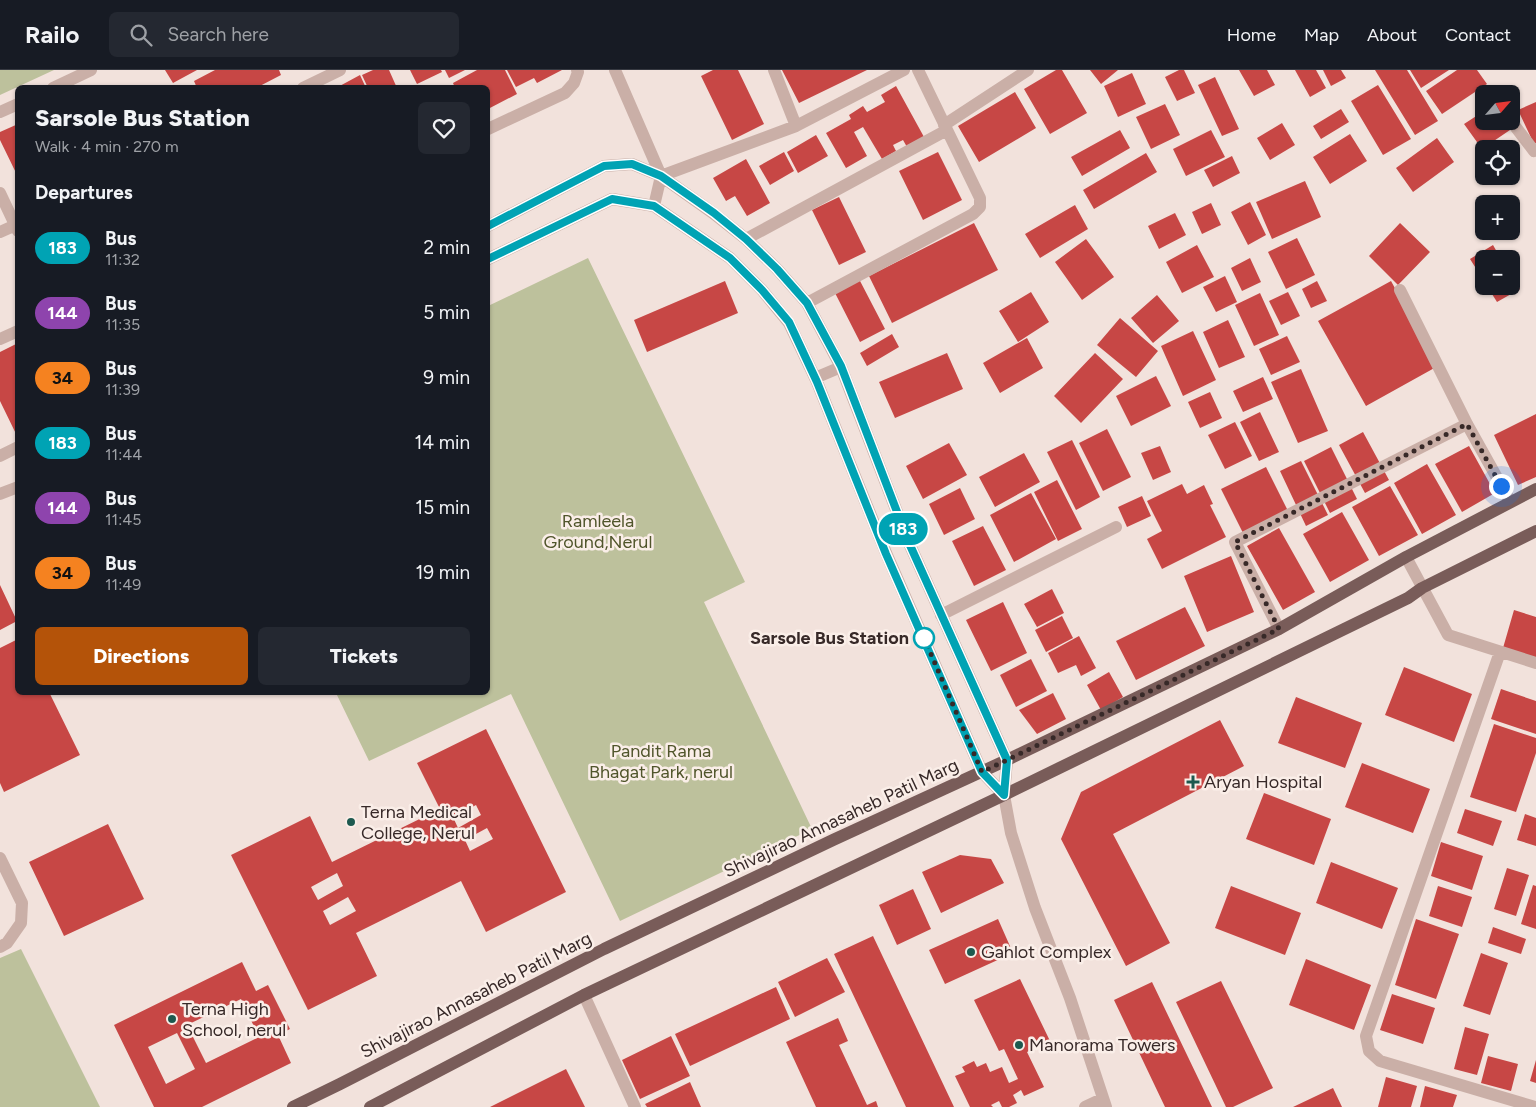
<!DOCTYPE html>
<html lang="en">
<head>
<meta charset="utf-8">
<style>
  :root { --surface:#171b24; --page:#242831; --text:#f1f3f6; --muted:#9ea1a6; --line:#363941; --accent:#b45309 }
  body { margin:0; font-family:Figtree,sans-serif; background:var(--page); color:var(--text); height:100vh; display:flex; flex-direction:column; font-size:19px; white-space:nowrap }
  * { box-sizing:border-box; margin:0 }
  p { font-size:16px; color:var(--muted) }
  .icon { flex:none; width:28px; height:28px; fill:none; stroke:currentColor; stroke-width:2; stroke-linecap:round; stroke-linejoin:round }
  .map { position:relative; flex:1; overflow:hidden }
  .details { position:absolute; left:15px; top:15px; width:475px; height:610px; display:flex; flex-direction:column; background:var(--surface); border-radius:8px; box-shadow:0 1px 4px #0004 }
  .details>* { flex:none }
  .badge { padding:0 10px; border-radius:16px; font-size:18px; line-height:32px }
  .needle { width:32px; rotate:62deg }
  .controls { position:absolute; left:1475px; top:15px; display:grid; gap:10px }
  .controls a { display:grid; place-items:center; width:45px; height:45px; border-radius:8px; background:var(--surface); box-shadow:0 1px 4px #0004; font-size:25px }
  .you { position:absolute; width:25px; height:25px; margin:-12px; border:4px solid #fff; border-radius:50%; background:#1a73e8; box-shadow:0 0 0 8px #1a73e833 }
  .map>.badge { position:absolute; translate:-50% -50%; box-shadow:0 0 0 2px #fff }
  h2 { padding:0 20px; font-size:19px; line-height:45px }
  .round { display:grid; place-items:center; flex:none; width:52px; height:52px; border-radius:8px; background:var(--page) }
  .overview { display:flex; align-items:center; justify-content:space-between; height:85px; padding:0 20px }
  h1 { font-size:24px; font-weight:800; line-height:38px }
  .button { display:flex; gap:10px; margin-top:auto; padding:10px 20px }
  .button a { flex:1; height:58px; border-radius:8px; background:var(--accent); color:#fff; font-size:20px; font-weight:800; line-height:58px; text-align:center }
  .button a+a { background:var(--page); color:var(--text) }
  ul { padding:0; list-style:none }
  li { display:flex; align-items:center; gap:15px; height:65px; padding:0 20px }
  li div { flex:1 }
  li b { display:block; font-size:19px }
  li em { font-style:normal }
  li .badge { min-width:55px; font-weight:700; text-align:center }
  header { display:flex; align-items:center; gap:30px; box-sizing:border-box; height:70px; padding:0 25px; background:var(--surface); border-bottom:1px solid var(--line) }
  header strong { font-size:24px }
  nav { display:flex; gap:28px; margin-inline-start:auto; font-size:18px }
  .search { width:350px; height:45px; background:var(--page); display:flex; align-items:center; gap:12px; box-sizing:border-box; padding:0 18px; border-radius:8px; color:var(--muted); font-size:19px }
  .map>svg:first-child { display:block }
</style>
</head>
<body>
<header>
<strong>Railo</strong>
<div class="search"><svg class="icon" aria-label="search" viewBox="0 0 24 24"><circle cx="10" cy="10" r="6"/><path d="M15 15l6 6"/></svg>Search here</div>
<nav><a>Home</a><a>Map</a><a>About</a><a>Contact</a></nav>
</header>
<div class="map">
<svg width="1536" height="1037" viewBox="0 0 1536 1037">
  <rect width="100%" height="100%" fill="#f2e2dc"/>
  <path fill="#bdc19c" d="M0,0H54L0,25Z
    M588,188L745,512L704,532L812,759L620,851L511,624L369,691L336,623L488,622V236Z
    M21,879L100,1037H0V888Z"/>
  <path fill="#c74745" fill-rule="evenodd" d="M165,0H197L173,13Z
    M215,0H279L281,5L256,18H197L194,11Z
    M373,0H389L397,18H368L362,5Z
    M410,0H441L442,2L417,14Z
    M445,0H465L449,8Z
    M477,0H505L517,24L488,39V18H455L453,13Z
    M507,0H562L537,13L534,8L516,17Z
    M713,0H738L764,54L732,70L701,6Z
    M782,0H867L799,33Z
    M1056,0H1062L1087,43L1050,64L1024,19Z
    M1090,0H1118L1101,14Z
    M1179,0H1184L1195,23L1177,31L1165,7Z
    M1239,0H1267L1275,15L1254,26Z
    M1295,0H1316L1326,18L1310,27Z
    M1323,0H1341L1346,8L1331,16Z
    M1375,0H1407L1438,51L1415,65Z
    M1410,0H1449L1421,18Z
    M1457,0H1477L1487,14L1442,44L1426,21Z
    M1132,3L1146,34L1118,47L1104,16Z
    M360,5L366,18H336Z
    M1215,7L1239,59L1222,66L1198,15Z
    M1378,15L1411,69L1383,85L1351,31Z
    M896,16L924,67L907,77L903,70L893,75L896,81L882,89L863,57L854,62L867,86L846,98L826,63L851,49L849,45L863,36L867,42L885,32L881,25Z
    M1015,22L1036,58L979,92L958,56Z
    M1536,32V73L1534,74L1518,40Z
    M1165,34L1180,65L1151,79L1136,47Z
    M1341,39L1349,52L1321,69L1313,56Z
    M1484,41V51H1504L1510,60L1482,79L1464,54Z
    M1282,53L1295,75L1270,90L1257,68Z
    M18,54V107L0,70V62Z
    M1120,60L1130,78L1082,106L1071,87Z
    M1211,60L1225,87L1186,106L1173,79Z
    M1350,64L1367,91L1330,114L1313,87Z
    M816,65L828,86L798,103L787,82Z
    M1437,68L1454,92L1413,122L1396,98Z
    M784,82L794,101L770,115L759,96Z
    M938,82L962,130L923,150L899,101Z
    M1146,83L1157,102L1094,139L1083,120Z
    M1232,86L1240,103L1213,117L1204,100Z
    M746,89L770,133L747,146L735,126L726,131L713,108Z
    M1305,111L1321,147L1272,169L1256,132Z
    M839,127L866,182L839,195L812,140Z
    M1250,132L1266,165L1248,175L1231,142Z
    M1211,133L1221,155L1202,164L1192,142Z
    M1075,135L1088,159L1040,188L1025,164Z
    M1175,143L1186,165L1159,179L1148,156Z
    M974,153L998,200L892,253L869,206Z
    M1400,153L1430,182L1398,215L1369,186Z
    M1297,168L1315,205L1286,219L1268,182Z
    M1086,169L1114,207L1082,230L1055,192Z
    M1197,175L1214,207L1182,223L1166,192Z
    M1493,175L1501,189H1484V211L1470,189Z
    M1250,188L1261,212L1242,221L1231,198Z
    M1511,205L1520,219L1497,232L1487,216H1511Z
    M1225,206L1237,232L1216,242L1203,217Z
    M859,209L885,259L860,272L834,221Z
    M725,211L738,243L647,282L634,250Z
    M1317,211L1327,231L1311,238L1302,219Z
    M1391,211L1438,296L1366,336L1318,251Z
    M1031,222L1049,252L1018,272L999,241Z
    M1288,222L1300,246L1281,255L1269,231Z
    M1260,223L1279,265L1254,276L1235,235Z
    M1157,225L1179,251L1153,273L1131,248Z
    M1120,248L1158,281L1136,307L1097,275Z
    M1228,250L1245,287L1219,298L1203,262Z
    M1193,261L1216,310L1183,326L1161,276Z
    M892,264L899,277L867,296L860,283Z
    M1287,266L1300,292L1271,305L1259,279Z
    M1027,268L1043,298L1000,323L983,293Z
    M18,273V368L0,331V282Z
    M947,283L963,319L895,348L879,312Z
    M1095,283L1123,309L1081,353L1054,326Z
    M1301,299L1328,361L1298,373L1271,312Z
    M1156,306L1171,336L1131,356L1116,326Z
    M1263,307L1273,329L1243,342L1233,321Z
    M1210,322L1222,348L1200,358L1188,332Z
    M1260,342L1279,382L1259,391L1240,352Z
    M1536,344V407L1518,415L1494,365Z
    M1235,352L1252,386L1225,399L1208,365Z
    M1107,359L1131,407L1103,421L1079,373Z
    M1363,362L1389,410L1365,423L1339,375Z
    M1072,370L1100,427L1076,440L1047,382Z
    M949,373L967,405L923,429L906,396Z
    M1160,376L1171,402L1153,410L1141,383Z
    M1469,376L1495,423L1462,442L1435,394Z
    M1331,377L1357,429L1330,443L1304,391Z
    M1024,383L1040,412L995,437L979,407Z
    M1301,391L1328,445L1306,456L1280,401Z
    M1427,394L1456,445L1422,464L1394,413Z
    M1266,397L1288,441L1243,463L1221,419Z
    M1057,410L1082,459L1058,471L1034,422Z
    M1182,414L1187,424L1204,415L1213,434L1210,435L1226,467L1162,499L1147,469L1162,461L1147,431Z
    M1390,416L1418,465L1379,486L1352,437Z
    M960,418L975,449L944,465L929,434Z
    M1031,423L1056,469L1014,492L990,445Z
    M1142,426L1151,446L1127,457L1118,437Z
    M1342,442L1369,490L1330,512L1303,464Z
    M983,456L1006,500L974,516L952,471Z
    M1279,458L1315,522L1283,540L1247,476Z
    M1231,486L1254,542L1207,562L1184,506Z
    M0,515L17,551L0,560Z
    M1052,519L1064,543L1037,557L1024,534Z
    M1003,532L1027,583L991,601L966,550Z
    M1185,537L1205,576L1136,610L1116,571Z
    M1514,540L1536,547V588L1503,578Z
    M1062,546L1073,568L1046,582L1035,560Z
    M1079,566L1096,598L1081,606L1076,595L1058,603L1048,583Z
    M18,569V622H49L80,685L4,722L0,713V578Z
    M1031,589L1047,621L1016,637L1000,605Z
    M1404,597L1472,624L1454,672L1385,645Z
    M1109,602L1123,627L1101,640L1087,615Z
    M1501,619L1536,631V664L1491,649Z
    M1053,623L1066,649L1037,664L1019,640Z
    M1296,627L1362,653L1345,698L1278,673Z
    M1220,650L1244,696L1113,764L1170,873L1126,896L1061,769L1081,722Z
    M1494,654L1536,668V683L1516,742L1470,727Z
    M486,659L566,822L486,862L461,811L356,863L377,906L308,940L231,785L310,746L332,792L440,739L417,693ZM476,735L481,745L458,758L453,747ZM487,758L493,769L470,781L465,770ZM337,803L343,816L318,830L311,817ZM348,827L356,841L330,855L323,841Z
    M1362,693L1430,719L1413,763L1345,737Z
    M1264,723L1331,749L1314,795L1246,769Z
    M1465,739L1502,751L1493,776L1457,763Z
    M1525,744L1536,748V776L1517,770Z
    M108,754L144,829L64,866L29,792Z
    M1441,772L1483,786L1472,820L1431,806Z
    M960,785L991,789L1004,813L941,843L922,802Z
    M1331,792L1398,818L1382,859L1316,833Z
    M1507,798L1529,805L1516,846L1494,839Z
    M1533,815L1536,816V859L1521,854Z
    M1231,816L1301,843L1285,885L1215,858Z
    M1438,816L1472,827L1462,857L1429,846Z
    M913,819L931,859L897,875L879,835Z
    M998,849L1013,883L945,914L929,880Z
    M1416,849L1459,864L1436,929L1395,915Z
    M1493,857L1526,869L1521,884L1488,873Z
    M873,866L954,1037H906L834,884Z
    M1481,883L1508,893L1490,945L1463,936Z
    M827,888L845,922L795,947L778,912Z
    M1306,889L1371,915L1354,960L1289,935Z
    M242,892L256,921L268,915L290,959L278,965L291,993L202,1037H154L114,955ZM241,929L259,967L206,993L187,955ZM177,963L195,999L166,1014L148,977Z
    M1020,909L1050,971L1027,982L1044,1017L1024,1026L1021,1020L1013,1025L1017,1033L1009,1037H1002L999,1031L991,1035L993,1037H970L955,1006L965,1002L962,997L974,991L977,997L986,993L990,1002L1002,997L1009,1013L1018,1009L1004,979L999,981L974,930Z
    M1221,911L1273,1018L1233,1037H1226L1176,932Z
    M1152,912L1212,1037H1165L1114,930Z
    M776,917L790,949L690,996L675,964Z
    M1392,924L1435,938L1423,974L1380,960Z
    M838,948L848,971L839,975L867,1035L876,1031L878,1037H816L786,972Z
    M1465,957L1489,964L1477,1005L1454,999Z
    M671,966L690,1006L640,1029L622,990Z
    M1488,986L1518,994L1511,1021L1481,1013Z
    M1536,990V1013L1530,1011Z
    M566,999L585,1037H490Z
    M1386,1007L1417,1016L1411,1037H1378Z
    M690,1012L701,1037H647L645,1034Z
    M1425,1016L1457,1025L1453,1037H1420Z
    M1333,1018L1342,1037H1293Z"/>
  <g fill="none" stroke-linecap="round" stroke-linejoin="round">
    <path stroke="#caafa7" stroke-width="12" d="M615,0L661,106L654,136
      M774,0L796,56
      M53,18L91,0
      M303,18L340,0
      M0,42L18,34
      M1511,51L1534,81L1536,80
      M944,55L1028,0
      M488,59L565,23L574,13L578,2L577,0
      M661,106L796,56L904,0
      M0,123L18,161
      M488,156L604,96L632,94L661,106L713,143L746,169L777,199L807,233L841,297L909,473L1007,690L1004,725L1011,763L1035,838L1070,928L1106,1037
      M0,162L18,154
      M746,169L947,60
      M488,189L612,129L654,136L730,188L762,220L789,253L817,312L886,483L982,702L1004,725
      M1400,220L1467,354L1510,431
      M807,233L973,144L980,137V128L918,0
      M0,269L18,261
      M815,308L841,297
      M0,386L18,377
      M0,424L18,417
      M1406,487L1448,565L1536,593
      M941,545L1116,457
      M1279,559L1235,472L1467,354
      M1500,582L1366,966L1369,981L1380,991L1535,1037
      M0,788L22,833L21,853L7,873L0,877
      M584,925L635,1037
      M1085,1037L1102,1029"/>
    <path stroke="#795c59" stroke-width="12" d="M293,1037L340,1014L604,879L833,770L1007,690L1279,559L1406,487L1536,419
      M370,1037L584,925L1004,725L1408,528L1422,518L1536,461"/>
  </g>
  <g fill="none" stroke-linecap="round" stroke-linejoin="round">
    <g stroke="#fff" stroke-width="11">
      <path id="line" d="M488,156L604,96L632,94L661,106L714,143L746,169L777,199L807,233L841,296L909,473L1007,690L1004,725L982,702L886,484L817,312L789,252L762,220L730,188L654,136L612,129L488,189"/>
    </g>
    <use href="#line" stroke="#00a3b4" stroke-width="8"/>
    <path stroke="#372928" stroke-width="5" stroke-dasharray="0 9" d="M924,568L982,702L1279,559L1235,472L1467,354L1501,416"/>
  </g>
  <circle fill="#fff" stroke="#00a3b4" stroke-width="2.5" cx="924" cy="568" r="10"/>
  <g fill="#1d594f" stroke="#faeee8" stroke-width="2">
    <path d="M1190.5 704.5h5v5h5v5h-5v5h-5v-5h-5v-5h5z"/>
    <circle cx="351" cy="752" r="5"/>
    <circle cx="971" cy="882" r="5"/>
    <circle cx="172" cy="949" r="5"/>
    <circle cx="1019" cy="975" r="5"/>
  </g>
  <g text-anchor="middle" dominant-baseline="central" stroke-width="5" stroke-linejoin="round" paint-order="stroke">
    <g font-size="18" fill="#50552b" stroke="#faeee8">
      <text x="598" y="451">Ramleela<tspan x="598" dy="21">Ground,Nerul</tspan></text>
      <text x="661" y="681">Pandit Rama<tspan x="661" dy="21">Bhagat Park, nerul</tspan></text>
    </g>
    <g font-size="18" font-weight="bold" fill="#372928" stroke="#faeee8" text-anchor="end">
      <text x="909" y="568">Sarsole Bus Station</text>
    </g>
    <g font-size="18" fill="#372928" stroke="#faeee8" text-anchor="start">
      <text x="1204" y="712">Aryan Hospital</text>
      <text x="361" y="742">Terna Medical<tspan x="361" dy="21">College, Nerul</tspan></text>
      <text x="981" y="882">Gahlot Complex</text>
      <text x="182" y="939">Terna High<tspan x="182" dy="21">School, nerul</tspan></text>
      <text x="1029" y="975">Manorama Towers</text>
    </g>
    <g font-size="18" fill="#372928" stroke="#faeee8">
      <text transform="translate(841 748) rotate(-25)">Shivajirao Annasaheb Patil Marg</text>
      <text transform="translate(476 925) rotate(-27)">Shivajirao Annasaheb Patil Marg</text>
    </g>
  </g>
</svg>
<div class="controls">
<a><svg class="needle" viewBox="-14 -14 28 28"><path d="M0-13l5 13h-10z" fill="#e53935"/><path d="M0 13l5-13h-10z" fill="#9ea1a6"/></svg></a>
<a><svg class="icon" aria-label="locate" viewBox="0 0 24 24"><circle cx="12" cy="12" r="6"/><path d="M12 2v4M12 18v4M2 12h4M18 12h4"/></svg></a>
<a>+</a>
<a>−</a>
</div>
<div class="you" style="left:1501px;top:416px"></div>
<b class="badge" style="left:903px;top:459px;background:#00a3b4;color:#fff">183</b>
<section class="details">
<div class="overview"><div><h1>Sarsole Bus Station</h1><p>Walk · 4 min · 270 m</p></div><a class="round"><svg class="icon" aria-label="heart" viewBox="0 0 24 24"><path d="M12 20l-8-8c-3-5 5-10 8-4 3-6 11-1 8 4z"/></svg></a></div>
<h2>Departures</h2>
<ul>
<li><span class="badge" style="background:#00a3b4;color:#fff">183</span><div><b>Bus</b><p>11:32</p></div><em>2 min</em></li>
<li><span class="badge" style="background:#8e44ad;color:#fff">144</span><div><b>Bus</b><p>11:35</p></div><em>5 min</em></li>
<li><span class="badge" style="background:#f58220;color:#111">34</span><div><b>Bus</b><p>11:39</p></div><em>9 min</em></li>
<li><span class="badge" style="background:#00a3b4;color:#fff">183</span><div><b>Bus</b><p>11:44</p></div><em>14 min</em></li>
<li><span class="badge" style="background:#8e44ad;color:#fff">144</span><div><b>Bus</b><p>11:45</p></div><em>15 min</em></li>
<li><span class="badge" style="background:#f58220;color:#111">34</span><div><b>Bus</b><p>11:49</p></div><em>19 min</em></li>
</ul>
<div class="button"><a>Directions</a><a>Tickets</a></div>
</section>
</div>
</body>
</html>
